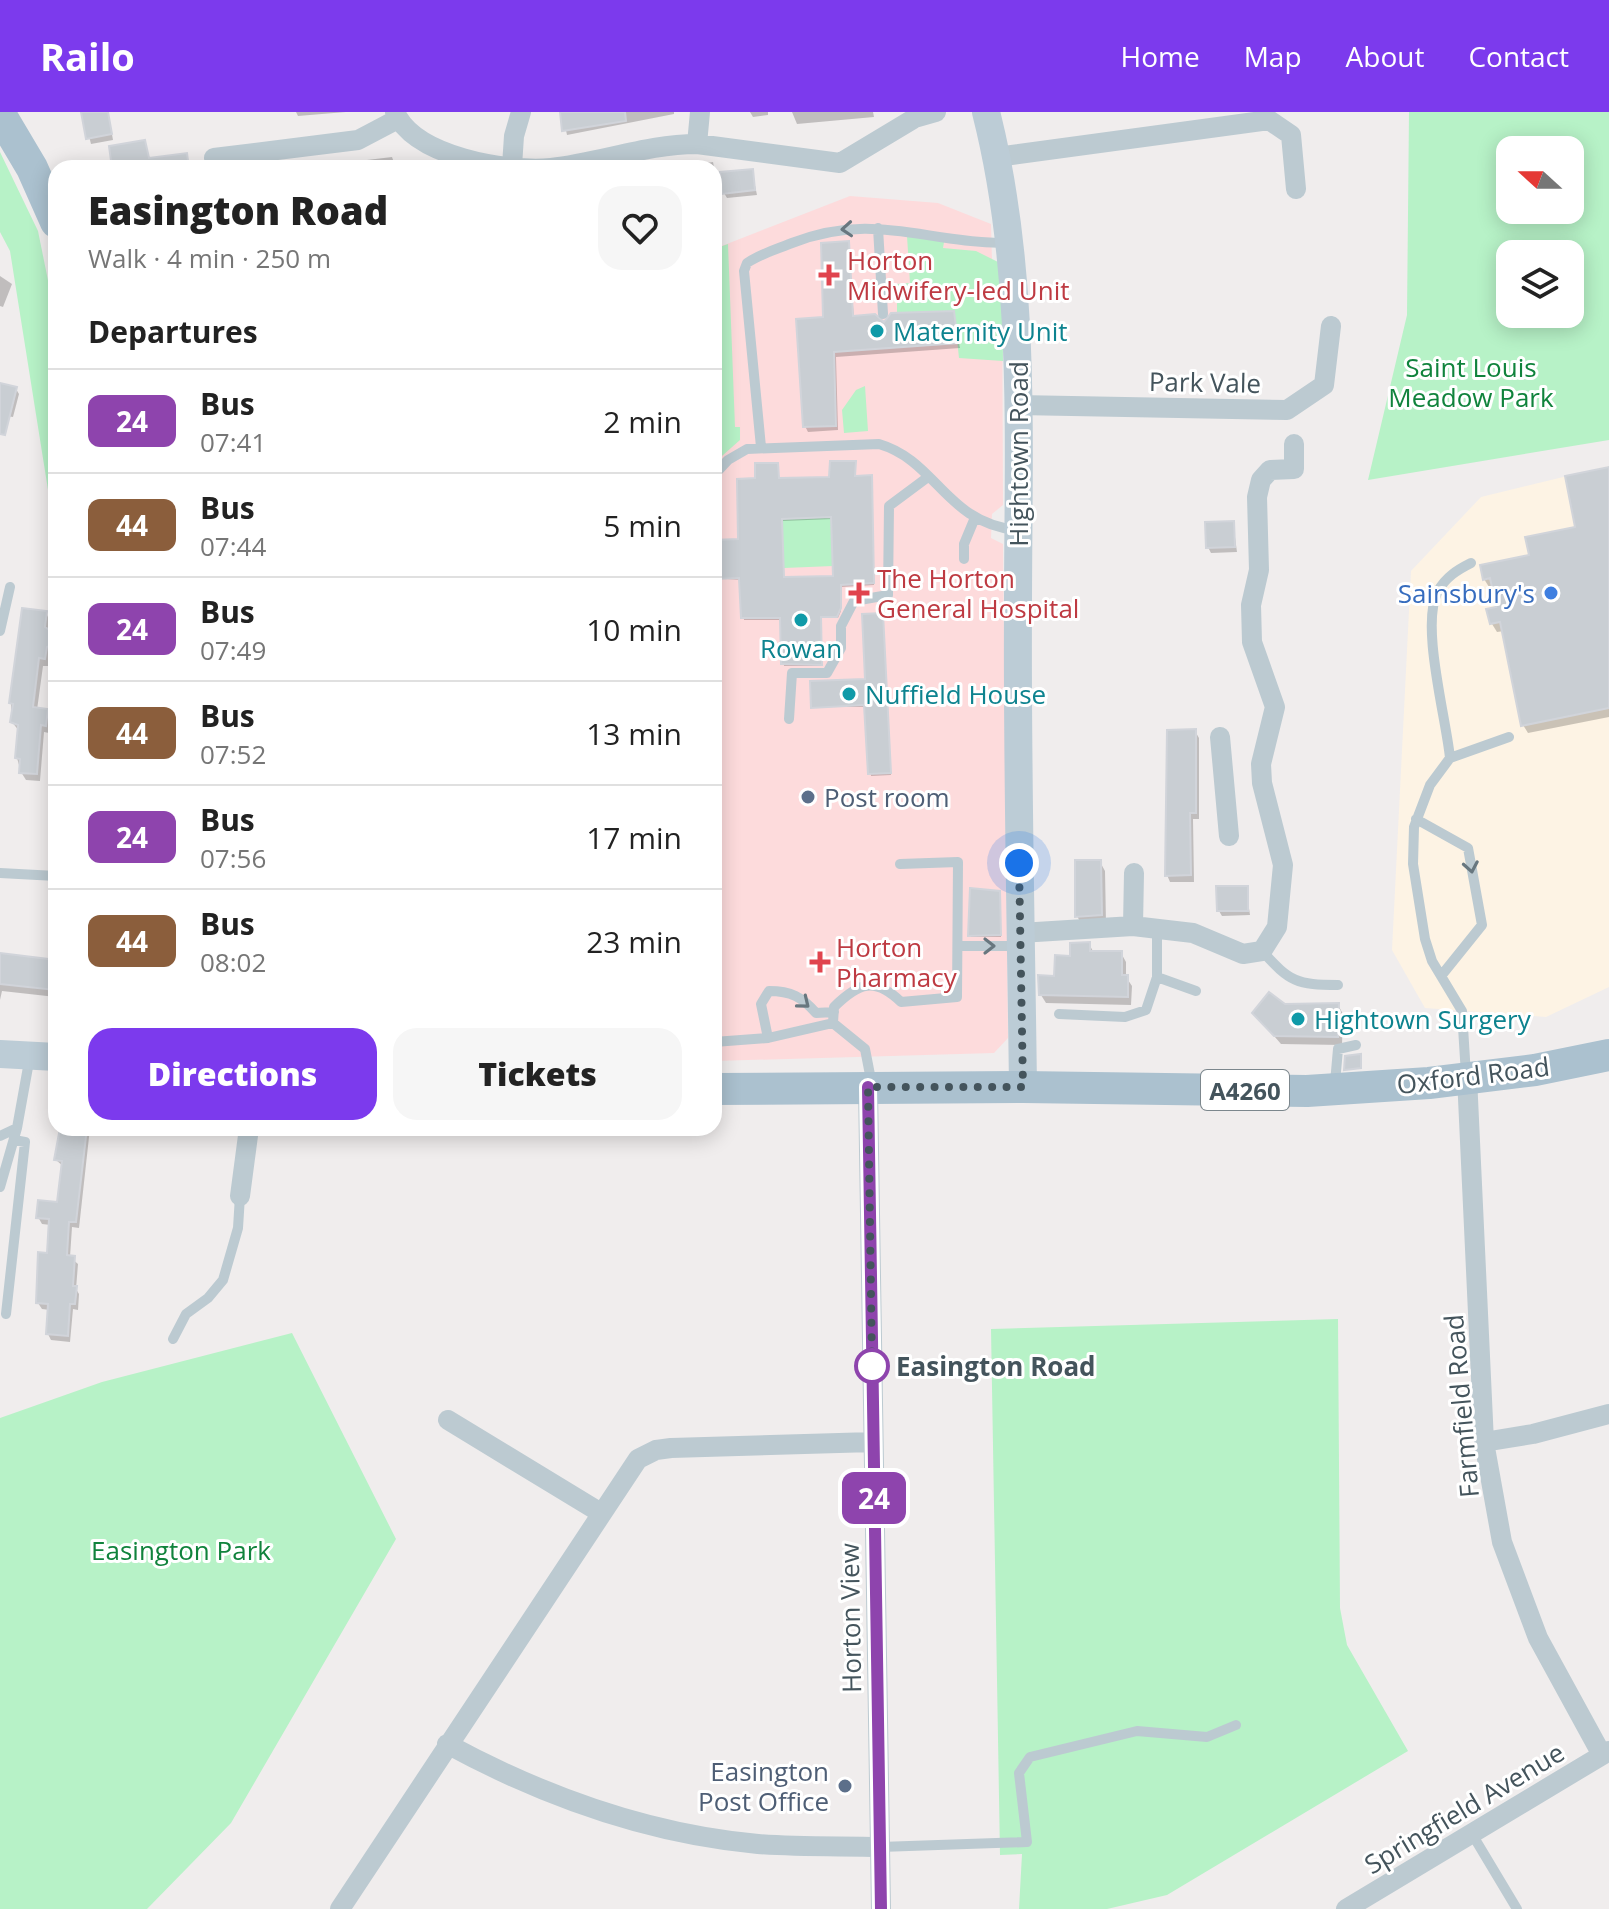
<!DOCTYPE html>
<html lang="en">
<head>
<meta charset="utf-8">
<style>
  :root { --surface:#fff; --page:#f6f6f6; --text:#222; --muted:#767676; --line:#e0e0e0; --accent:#7c3aed }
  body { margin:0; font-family:"Open Sans",sans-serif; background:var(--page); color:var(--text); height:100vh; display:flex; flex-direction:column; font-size:30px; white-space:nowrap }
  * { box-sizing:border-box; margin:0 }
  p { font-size:26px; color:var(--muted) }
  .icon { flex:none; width:44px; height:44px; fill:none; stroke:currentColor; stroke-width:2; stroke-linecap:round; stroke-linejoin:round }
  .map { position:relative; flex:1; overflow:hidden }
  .panel { position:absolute; left:48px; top:48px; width:674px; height:976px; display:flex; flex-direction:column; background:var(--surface); border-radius:24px; box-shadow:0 4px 20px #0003 }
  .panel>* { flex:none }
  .badge { padding:0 16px; border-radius:12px; font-size:28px; line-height:52px }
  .needle { width:52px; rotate:291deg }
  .fabs { position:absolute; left:1496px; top:24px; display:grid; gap:16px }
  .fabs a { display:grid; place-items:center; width:88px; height:88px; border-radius:16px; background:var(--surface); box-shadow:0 4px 20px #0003; font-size:40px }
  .you { position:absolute; width:40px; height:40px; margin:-20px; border:6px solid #fff; border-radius:50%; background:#1a73e8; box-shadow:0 0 0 12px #1a73e833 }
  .map>.badge { position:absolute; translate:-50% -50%; box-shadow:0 0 0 4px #fff }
  h2 { padding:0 40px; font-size:30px; line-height:72px }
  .round { display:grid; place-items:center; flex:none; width:84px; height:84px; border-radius:24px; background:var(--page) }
  .headline { display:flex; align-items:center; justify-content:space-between; height:136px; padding:0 40px }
  h1 { font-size:38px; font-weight:800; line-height:60px }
  .action { display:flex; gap:16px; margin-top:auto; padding:16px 40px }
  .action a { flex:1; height:92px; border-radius:24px; background:var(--accent); color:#fff; font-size:32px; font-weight:800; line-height:92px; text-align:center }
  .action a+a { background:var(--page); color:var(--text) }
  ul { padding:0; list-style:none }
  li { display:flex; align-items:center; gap:24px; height:104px; padding:0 40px; border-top:2px solid var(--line) }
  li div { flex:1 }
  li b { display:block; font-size:30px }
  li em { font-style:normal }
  li .badge { min-width:88px; font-weight:700; text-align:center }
  header { display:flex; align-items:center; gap:48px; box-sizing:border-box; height:112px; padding:0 40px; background:var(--accent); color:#fff }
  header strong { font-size:38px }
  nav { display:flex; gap:44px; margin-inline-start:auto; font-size:28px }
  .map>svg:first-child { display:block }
</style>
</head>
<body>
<header>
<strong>Railo</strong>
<nav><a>Home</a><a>Map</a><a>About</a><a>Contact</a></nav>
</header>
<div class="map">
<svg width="1609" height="1797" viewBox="0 0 1609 1797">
  <rect width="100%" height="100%" fill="#f0eded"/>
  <path fill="#fdf3e4" d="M1609,354V875L1546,905L1425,896L1392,838L1411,459L1481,385Z"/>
  <path fill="#fddbdc" d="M850,84L938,91L991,112L992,148L1002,152L1003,393L992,402L991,426L1003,432L1008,926L994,941L714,949V137Z"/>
  <path fill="#b7f2c7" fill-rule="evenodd" d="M1409,0H1609V328L1368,368L1407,203ZM1510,38H1570V98H1510ZM1510,142H1570V202H1510Z
    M0,40L38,119L56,208V428L10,139L0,120Z
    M907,124L944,130L943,136L976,139L1002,152L1003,249L959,246L954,199L897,201V172L910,171Z
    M728,132L735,315H740V328L714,351V332L721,331V299H714V137Z
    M865,274L868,319L844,321L842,298L856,278Z
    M831,405L833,454L784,456L782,407Z
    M1338,1207L1340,1496L1347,1533L1408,1639L1167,1783L1107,1797H1019L1022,1742L1000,1743L991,1217Z
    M292,1221L396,1427L231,1711L147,1797H0V1306L102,1270Z"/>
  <path fill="#0003" fill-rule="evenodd" d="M83,0H108L113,28L91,32Z
    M296,0H346L298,4Z
    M562,0H674V2L567,23Z
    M750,0H768V3L753,5Z
    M792,0H873L874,5L797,12Z
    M392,45L396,56H300Z
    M713,50L718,75H714V56H673Z
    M752,59L757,83L727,86L724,81Z
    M848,131L854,206L885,213L953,201L960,236L836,245L838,318L808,320L805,314L825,207Z
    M0,164L12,172L3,195L0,194Z
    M0,274L16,277L19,282L13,305L0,303Z
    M855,351V366L872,367L874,473L841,475V499L838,506H821L822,554H784L782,508H744L741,468L714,466V430L740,429L757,368L777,353L779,368L831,367ZM833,407L835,466L784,467L782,409Z
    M1609,357V605L1528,621L1523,613L1504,519L1497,520L1492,512L1489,498L1499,496L1494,474L1489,475L1484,467L1531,445L1577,416Z
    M1233,411L1237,440L1211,441L1208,435Z
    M46,501L50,509L49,520L56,524V541L50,543L49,554H43L37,598L47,599L51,607L49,621L44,620L40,669L26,668L21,660L17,646L19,619L12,610L11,591Z
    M883,505L891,663L871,664L866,595H813L867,569Z
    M1195,619L1199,626V707H1193L1194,770H1170L1167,763Z
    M1100,750L1105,759L1106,811L1082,813L1077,804Z
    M1246,776L1250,803L1222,804L1219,799Z
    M999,781L1001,825H971L970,824Z
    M1089,832L1094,841H1121L1126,850V865L1132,874L1131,893L1046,891L1041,883Z
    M0,842L56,850V885L2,879L0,888Z
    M1338,893L1343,902L1342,933L1281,932L1254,901Z
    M61,1016H90L79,1116L72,1115L70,1145L78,1152L76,1177L79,1182L78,1198L73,1197L70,1230L51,1228L48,1222L50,1198L42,1197L38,1191L49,1143L51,1113L42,1112L38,1105L59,1093L64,1055L56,1048Z"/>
  <path fill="#c9ced3" stroke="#d1d4da" stroke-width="2" fill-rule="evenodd" d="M81,0H108L112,22L86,27Z
    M560,0H625L626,9L562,19Z
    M145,28L149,46L187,41L189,56H112L109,34Z
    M753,57L755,78L722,82L720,60Z
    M849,129L853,204L875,202L884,210L891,201L954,199L958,231L834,240L836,314L803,315L796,207L823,205L821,131Z
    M0,271L17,275L5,323L0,322Z
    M830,349H856L855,364L872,363L874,471L841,473V496L837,505H821L822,553L781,552L780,506H741L739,466L714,467V428L738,427L737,367L755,366V351H778L779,366L829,365ZM831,405L833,464L784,465L782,407Z
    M1609,355V596L1521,614L1500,510L1490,512L1486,497L1496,495L1490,466L1483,468L1480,453L1529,443L1525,425L1575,415L1565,364Z
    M1234,409L1235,435L1206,436L1205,410Z
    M22,496L47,499L45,515L56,522V532L47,535L45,547L39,546L33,595L48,597L46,614L41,613L37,662L19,661L20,647L15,646L18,613L10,610L13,592L9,591Z
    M883,501L891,661L868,662L864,593L811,596L810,569L865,567L862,502Z
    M1196,617V701H1190L1191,763L1165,764L1167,618Z
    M1075,748H1101L1102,803L1075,805Z
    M1216,774H1248V799H1217Z
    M970,776L1000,779L1001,823L968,824Z
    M1090,830V839H1122V863H1128V885L1039,883L1038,863L1054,864L1055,843L1070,844V831Z
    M0,841L56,848L55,878L0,872Z
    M1269,880L1285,892L1339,891L1338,925L1274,924L1252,901Z
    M1361,942V956L1344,958L1345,944Z
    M60,1016H87L76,1110H69L67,1143L75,1144L73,1174H77L75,1192H70L68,1224L46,1222L48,1192L36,1191L38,1140L47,1141L49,1107L36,1106L38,1088L57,1090L62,1049L54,1048Z"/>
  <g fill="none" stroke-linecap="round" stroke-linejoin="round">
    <path stroke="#bccad1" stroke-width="10" d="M878,116L883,202
      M761,335L744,159L747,151C760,142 777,137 792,131C875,99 924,131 1005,131
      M714,363L728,348L747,337L879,332C937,349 945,410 1016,418
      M964,447V432L974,408
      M0,519L10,475
      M789,607L792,561H827L841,536V514L854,489L888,483L889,394L928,365
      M1450,646C1446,605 1420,512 1438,479C1446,465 1457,458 1471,451
      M1416,707L1468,736L1482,813L1441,864
      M0,761L56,764
      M959,834H1017
      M1262,839C1290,870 1297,873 1338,873
      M1157,865L1196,879
      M1059,902L1125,905L1146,898L1157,865V816
      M833,911L834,895C859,870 875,865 901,890L957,885L958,750L900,752
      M833,911L865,937L872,973
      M768,926L761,892L769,879C791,879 802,885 816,901L834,900
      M714,930L768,926L833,911
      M1466,963L1462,899L1432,849L1425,827L1413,752L1414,715L1430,673L1450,646L1509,625
      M1335,971L1338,937L1356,933
      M0,1024L17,1016
      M0,1075L17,1016L30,944
      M6,1202L25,1030L14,1028
      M173,1227L186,1202L208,1186L223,1168L238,1116L240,1084
      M1472,1722L1517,1797
      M880,1735L1027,1730L1019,1661L1030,1645L1137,1619L1207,1625L1236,1613"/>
    <path stroke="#bccad1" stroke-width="20" d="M395,0C415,45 506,60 551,56C600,51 647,32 697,32L840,51L915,6L936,0
      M697,32L700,0
      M997,45L1269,8L1291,23L1296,77
      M214,46L358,28L398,7
      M512,54L514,24L521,0
      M1018,293L1287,298L1324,273L1331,214
      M1220,625L1229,724
      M1133,814L1134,761
      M1020,821L1133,814L1193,821L1243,842L1262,839L1277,815L1283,753L1262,671L1261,652L1275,595L1252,530L1251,493L1259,458L1257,385L1261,368L1270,358L1294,357V332
      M1467,965L1484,1330L1502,1430L1538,1526L1602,1643
      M868,975L881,1797
      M240,1084L249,1016
      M448,1308L601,1401
      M1484,1330L1533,1322L1609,1302
      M447,1632C543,1684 649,1722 758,1732C798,1735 839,1734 880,1735
      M340,1797L638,1347L656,1338L671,1336L873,1330
      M1346,1797L1609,1639"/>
    <path stroke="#bcccd6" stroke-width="28" d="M986,0C1027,161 1018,331 1018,495C1017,655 1021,815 1023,975
      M0,942L56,945"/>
    <path stroke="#abc1cf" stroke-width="32" d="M0,2L32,56L56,110
      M714,977L1023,975L1307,979L1429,971L1535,958L1609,943"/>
  </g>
  <defs><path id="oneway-chevron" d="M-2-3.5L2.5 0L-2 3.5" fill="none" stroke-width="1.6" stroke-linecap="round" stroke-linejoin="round" transform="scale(2)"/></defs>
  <g stroke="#68777f">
    <use href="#oneway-chevron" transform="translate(847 117) rotate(176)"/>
    <use href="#oneway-chevron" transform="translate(1471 755) rotate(80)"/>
    <use href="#oneway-chevron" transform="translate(989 834)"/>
    <use href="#oneway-chevron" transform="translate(804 891) rotate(39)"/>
  </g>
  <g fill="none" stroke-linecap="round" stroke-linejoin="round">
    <g stroke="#fff" stroke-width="18">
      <path id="line" d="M868,975L881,1797"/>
    </g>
    <use href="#line" stroke="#8e44ad" stroke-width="12"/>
    <path stroke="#44545c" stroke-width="8" stroke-dasharray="0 14.4" d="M872,1254L868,975H1023L1019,751"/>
  </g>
  <g fill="#e0444e" stroke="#fff" stroke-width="3">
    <path d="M825 151h8v8h8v8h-8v8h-8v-8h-8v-8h8z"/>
    <path d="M855 469h8v8h8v8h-8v8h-8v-8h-8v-8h8z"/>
    <path d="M816 838h8v8h8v8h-8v8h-8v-8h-8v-8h8z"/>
  </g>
  <g fill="#0f9aa8" stroke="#fff" stroke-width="3">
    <circle cx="877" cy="219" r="8"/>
    <circle cx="801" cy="508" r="8"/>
    <circle cx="849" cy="582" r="8"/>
    <circle cx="1298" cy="907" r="8"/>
  </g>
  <circle fill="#3f7fe0" stroke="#fff" stroke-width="3" cx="1551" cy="481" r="8"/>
  <g fill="#5c6f8a" stroke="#fff" stroke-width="3">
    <circle cx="808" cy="685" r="8"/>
    <circle cx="845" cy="1674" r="8"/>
  </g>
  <circle fill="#fff" stroke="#8e44ad" stroke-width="4" cx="872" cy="1254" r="16"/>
  <g text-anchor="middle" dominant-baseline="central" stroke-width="6" stroke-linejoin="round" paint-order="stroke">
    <rect fill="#fff" stroke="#7c878d" stroke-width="2" x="1201" y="958" width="88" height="40" rx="6"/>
    <g font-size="24" font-weight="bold" fill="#44545c">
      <text x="1245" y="978">A4260</text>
    </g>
    <g font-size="26" fill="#be3a42" stroke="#fff" text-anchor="start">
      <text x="847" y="148">Horton<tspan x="847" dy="30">Midwifery-led Unit</tspan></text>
      <text x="877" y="466">The Horton<tspan x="877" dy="30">General Hospital</tspan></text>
      <text x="836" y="835">Horton<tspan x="836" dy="30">Pharmacy</tspan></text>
    </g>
    <g font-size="26" fill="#0d838f" stroke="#fff" text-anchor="start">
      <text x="893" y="219">Maternity Unit</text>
      <text x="801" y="536" text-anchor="middle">Rowan</text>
      <text x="865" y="582">Nuffield House</text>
      <text x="1314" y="907">Hightown Surgery</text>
    </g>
    <g font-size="26" fill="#10833c" stroke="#fff">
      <text x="1471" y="255">Saint Louis<tspan x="1471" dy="30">Meadow Park</tspan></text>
      <text x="181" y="1438">Easington Park</text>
    </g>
    <g font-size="26" fill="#44545c" stroke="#fff">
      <text transform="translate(1205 270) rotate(1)">Park Vale</text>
      <text transform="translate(1018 342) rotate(-90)">Hightown Road</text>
      <text transform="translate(1473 963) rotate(-7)">Oxford Road</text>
      <text transform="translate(1461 1294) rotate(-95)">Farmfield Road</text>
      <text transform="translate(850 1506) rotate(-91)">Horton View</text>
      <text transform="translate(1464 1696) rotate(-31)">Springfield Avenue</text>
    </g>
    <g font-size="26" fill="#366cbe" stroke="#fff" text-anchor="end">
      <text x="1535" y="481">Sainsbury's</text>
    </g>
    <g font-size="26" fill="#4e5e75" stroke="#fff" text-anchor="start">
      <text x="824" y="685">Post room</text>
      <text x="829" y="1659" text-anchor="end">Easington<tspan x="829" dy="30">Post Office</tspan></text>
    </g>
    <g font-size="26" font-weight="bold" fill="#44545c" stroke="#fff" text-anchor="start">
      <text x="896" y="1254">Easington Road</text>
    </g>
  </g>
</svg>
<div class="fabs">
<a><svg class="needle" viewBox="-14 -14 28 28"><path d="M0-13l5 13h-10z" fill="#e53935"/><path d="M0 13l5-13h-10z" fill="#767676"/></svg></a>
<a><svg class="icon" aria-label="layers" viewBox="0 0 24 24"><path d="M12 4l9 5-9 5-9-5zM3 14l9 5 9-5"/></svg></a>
</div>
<div class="you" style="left:1019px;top:751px"></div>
<b class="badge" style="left:874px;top:1386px;background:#8e44ad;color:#fff">24</b>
<section class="panel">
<div class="headline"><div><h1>Easington Road</h1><p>Walk · 4 min · 250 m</p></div><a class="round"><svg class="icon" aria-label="heart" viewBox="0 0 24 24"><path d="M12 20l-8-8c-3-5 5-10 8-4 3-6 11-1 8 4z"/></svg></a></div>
<h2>Departures</h2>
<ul>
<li><span class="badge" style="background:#8e44ad;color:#fff">24</span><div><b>Bus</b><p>07:41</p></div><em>2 min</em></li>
<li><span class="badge" style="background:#8b5e3c;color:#fff">44</span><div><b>Bus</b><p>07:44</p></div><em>5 min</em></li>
<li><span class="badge" style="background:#8e44ad;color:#fff">24</span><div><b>Bus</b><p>07:49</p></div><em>10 min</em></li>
<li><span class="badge" style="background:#8b5e3c;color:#fff">44</span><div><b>Bus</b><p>07:52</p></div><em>13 min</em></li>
<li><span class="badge" style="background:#8e44ad;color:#fff">24</span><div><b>Bus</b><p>07:56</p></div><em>17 min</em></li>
<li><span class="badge" style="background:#8b5e3c;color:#fff">44</span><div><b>Bus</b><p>08:02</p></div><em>23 min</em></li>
</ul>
<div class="action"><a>Directions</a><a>Tickets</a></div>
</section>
</div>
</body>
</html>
